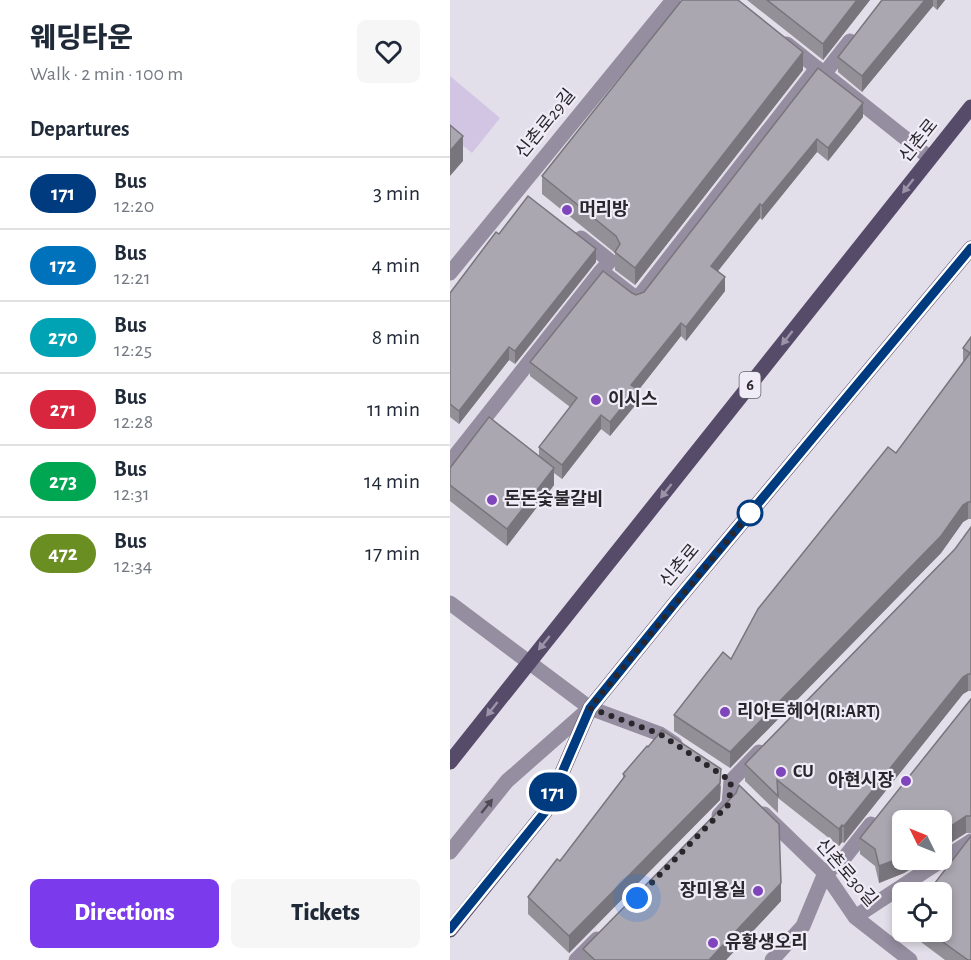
<!DOCTYPE html>
<html lang="en">
<head>
<meta charset="utf-8">
<style>
  :root { --surface:#fff; --page:#f6f6f7; --text:#1f2937; --muted:#747a83; --line:#e0e1e3; --accent:#7c3aed }
  body { margin:0; font-family:"Alegreya Sans","Noto Sans KR",sans-serif; background:var(--page); color:var(--text); height:100vh; display:flex; flex-direction:column; font-size:22px; white-space:nowrap }
  * { box-sizing:border-box; margin:0 }
  p { font-size:20px; color:var(--muted) }
  .icon { flex:none; width:33px; height:33px; fill:none; stroke:currentColor; stroke-width:2; stroke-linecap:round; stroke-linejoin:round }
  .map { position:relative; flex:1; overflow:hidden }
  .drawer { display:flex; flex-direction:column; background:var(--surface); width:450px }
  .drawer>* { flex:none }
  .badge { padding:0 12px; border-radius:20px; font-size:21px; line-height:39px }
  .needle { width:39px; rotate:313deg }
  .controls { position:absolute; left:442px; top:810px; display:grid; gap:12px }
  .controls a { display:grid; place-items:center; width:60px; height:60px; border-radius:9px; background:var(--surface); box-shadow:0 3px 9px #0003; font-size:30px }
  .you { position:absolute; width:30px; height:30px; margin:-15px; border:4px solid #fff; border-radius:50%; background:#1a73e8; box-shadow:0 0 0 9px #1a73e833 }
  .map>.badge { position:absolute; translate:-50% -50%; box-shadow:0 0 0 3px #fff }
  h2 { padding:0 30px; font-size:22px; line-height:54px }
  .round { display:grid; place-items:center; flex:none; width:63px; height:63px; border-radius:9px; background:var(--page) }
  .head { display:flex; align-items:center; justify-content:space-between; height:102px; padding:0 30px }
  h1 { font-size:28px; font-weight:800; line-height:45px }
  .primary-button { display:flex; gap:12px; margin-top:auto; padding:12px 30px }
  .primary-button a { flex:1; height:69px; border-radius:9px; background:var(--accent); color:#fff; font-size:24px; font-weight:800; line-height:69px; text-align:center }
  .primary-button a+a { background:var(--page); color:var(--text) }
  ul { padding:0; list-style:none }
  li { display:flex; align-items:center; gap:18px; height:72px; padding:0 30px; border-top:2px solid var(--line) }
  li div { flex:1 }
  li b { display:block; font-size:22px }
  li em { font-style:normal }
  li .badge { min-width:66px; font-weight:700; text-align:center }
  main { display:flex; flex:1; min-height:0 }
  .map>svg:first-child { display:block }
</style>
</head>
<body>
<main>
<section class="drawer">
<div class="head"><div><h1>웨딩타운</h1><p>Walk · 2 min · 100 m</p></div><a class="round"><svg class="icon" aria-label="heart" viewBox="0 0 24 24"><path d="M12 20l-8-8c-3-5 5-10 8-4 3-6 11-1 8 4z"/></svg></a></div>
<h2>Departures</h2>
<ul>
<li><span class="badge" style="background:#003b80;color:#fff">171</span><div><b>Bus</b><p>12:20</p></div><em>3 min</em></li>
<li><span class="badge" style="background:#0072bc;color:#fff">172</span><div><b>Bus</b><p>12:21</p></div><em>4 min</em></li>
<li><span class="badge" style="background:#00a3b4;color:#fff">270</span><div><b>Bus</b><p>12:25</p></div><em>8 min</em></li>
<li><span class="badge" style="background:#d7263d;color:#fff">271</span><div><b>Bus</b><p>12:28</p></div><em>11 min</em></li>
<li><span class="badge" style="background:#00a651;color:#fff">273</span><div><b>Bus</b><p>12:31</p></div><em>14 min</em></li>
<li><span class="badge" style="background:#6b8e23;color:#fff">472</span><div><b>Bus</b><p>12:34</p></div><em>17 min</em></li>
</ul>
<div class="primary-button"><a>Directions</a><a>Tickets</a></div>
</section>
<div class="map">
<svg width="521" height="960" viewBox="0 0 521 960">
  <rect width="100%" height="100%" fill="#e3dfea"/>
  <path fill="#d1c5e3" d="M0,76L50,118L22,153L0,135Z"/>
  <g fill="none" stroke-linecap="round" stroke-linejoin="round">
    <path stroke="#958ea0" stroke-width="15" d="M374,74L400,41
      M131,238L160,261L151,271
      M0,462L151,271L187,299L367,68
      M0,852L57,781L140,708"/>
    <path stroke="#958ea0" stroke-width="15" d="M337,44L480,158
      M0,273L223,0
      M0,603L140,708L210,734L225,744
      M314,814L375,873L405,917L460,960
      M269,815L279,804L281,781L309,752
      M405,917L521,841
      M126,960L147,939
      M322,960L353,926L375,873L391,862L421,824"/>
    <path stroke="#574b6a" stroke-width="15" d="M0,762L521,107
      M0,930L95,812L140,708L225,603L521,248"/>
  </g>
  <path fill="#939098" d="M297,0H420L373,60Z
    M432,0H495L487,10L483,6L412,92L388,72V57Z
    M368,68L413,117L378,161L367,152L312,220L310,218L267,271L275,291L236,341L231,336L187,392V403L160,436L151,429L112,479L104,473V485L57,546L0,501V468L89,456V447L120,407L80,376V362L182,293L186,295L194,292Z
    M353,70L185,285L165,270V253L92,194V176Z
    M49,234L146,262L65,364L59,360L9,424L0,417V293Z
    M521,337V519H518L513,522L491,553L280,768L224,731V715L281,659L446,453L513,362V348Z
    M521,527V691H518L513,694L394,843L392,842L389,846L328,798V813L295,781V764L505,549Z
    M521,699V833H516L454,873L429,883L425,866L410,854V838Z
    M173,774L271,786L270,800L119,953L78,914V897L110,861L173,779Z
    M331,901L276,960H133V949Z
    M459,932H492L521,960H495L459,933Z"/>
  <path fill="#78757c" d="M407,0H420L373,60V44Z
    M475,0H483V6L412,92V76Z
    M487,0H495L487,10Z
    M353,52V70L185,285V268Z
    M413,103V117L378,161V148Z
    M13,136V161L0,176V151Z
    M367,139V152L312,220V206Z
    M310,204V218L261,280V266Z
    M146,249V262L65,364V351Z
    M275,277V291L236,341V327Z
    M231,323V336L187,392V403L160,436V422L181,385Z
    M59,347V360L9,424V411Z
    M151,415V429L112,479V465Z
    M104,468V485L57,546V529Z
    M518,502V519L513,522L491,553L280,768V752L513,505Z
    M518,674V691L513,694L394,843V826L513,677Z
    M271,769L270,800L119,953V936Z
    M516,816V833L492,848V832Z
    M392,825V842L389,846V829Z
    M453,857V860H475L454,873L429,883V866Z
    M331,883V901L276,960H259Z"/>
  <path fill="#aba7b1" stroke="#78757c" stroke-width="1.5" d="M232,0H288L353,52L185,268L165,252L170,244L166,236L92,176Z
    M317,0H407L373,44Z
    M432,0H475L412,76L388,57Z
    M368,68L413,103L378,148L367,139L312,206L310,204L261,266L275,277L236,327L231,323L181,385L187,389L160,422L151,415L112,465L89,447L127,398L80,362L153,271L182,293L186,295L194,292Z
    M0,125L13,136L0,151Z
    M78,196L146,249L65,351L59,347L9,411L0,404V293L46,232L49,234Z
    M521,337V502H518L513,505L491,536L280,752L224,715L273,652L281,659L308,609L438,447L446,453L520,353L513,348Z
    M39,417L104,468L57,529L0,485V468Z
    M521,527V674H518L513,677L394,826L392,825L389,829L327,780L328,796L295,764L505,549Z
    M521,699V816H516L492,832V820H453V857L429,866L425,849L410,838Z
    M212,730L271,769L270,783L119,936L78,897L107,859L110,861L175,776L173,774L197,746L198,747Z
    M289,785L329,824L331,883L259,960H145L133,949L286,793Z
    M521,836V960H518L479,932H492V892H478Z"/>
  <defs><path id="oneway-solid" d="M-6-.8H1V-3.2L6.5 0L1 3.2V.8H-6Z" transform="scale(1.5)"/></defs>
  <g fill="#9c93a9">
    <use href="#oneway-solid" transform="translate(458 186) rotate(128)"/>
    <use href="#oneway-solid" transform="translate(337 338) rotate(128)"/>
    <use href="#oneway-solid" transform="translate(216 491) rotate(128)"/>
    <use href="#oneway-solid" transform="translate(94 643) rotate(129)"/>
    <use href="#oneway-solid" transform="translate(42 709) rotate(128)"/>
  </g>
  <use fill="#4f4b54" href="#oneway-solid" transform="translate(37 806) rotate(-51)"/>
  <g fill="none" stroke-linecap="round" stroke-linejoin="round">
    <g stroke="#fff" stroke-width="14">
      <path id="line" d="M0,929L95,812L140,708L225,603L521,248"/>
    </g>
    <use href="#line" stroke="#003b80" stroke-width="9"/>
    <path stroke="#29272b" stroke-width="6" stroke-dasharray="0 10.8" d="M187,898L279,804L281,781L210,734L140,708L300,513"/>
  </g>
  <g fill="#7f45bb" stroke="#f0ecf7" stroke-width="2">
    <circle cx="117" cy="210" r="6"/>
    <circle cx="146" cy="400" r="6"/>
    <circle cx="42" cy="500" r="6"/>
    <circle cx="275" cy="712" r="6"/>
    <circle cx="331" cy="772" r="6"/>
    <circle cx="456" cy="781" r="6"/>
    <circle cx="308" cy="891" r="6"/>
    <circle cx="263" cy="943" r="6"/>
  </g>
  <circle fill="#fff" stroke="#003b80" stroke-width="3" cx="300" cy="513" r="12"/>
  <g text-anchor="middle" dominant-baseline="central" stroke-width="4.5" stroke-linejoin="round" paint-order="stroke">
    <rect fill="#f0ecf7" stroke="#656268" stroke-width="1.5" x="289.5" y="372" width="21" height="26" rx="4.5"/>
    <g font-size="16" font-weight="bold" fill="#29272b">
      <text x="300" y="385">6</text>
    </g>
    <g font-size="18" fill="#29272b" stroke="#f0ecf7">
      <text transform="translate(96 124) rotate(-51)">신촌로29길</text>
      <text transform="translate(469 141) rotate(-51)">신촌로</text>
      <text transform="translate(230 566) rotate(-50)">신촌로</text>
      <text transform="translate(396 873) rotate(49)">신촌로30길</text>
    </g>
    <g font-size="18" font-weight="bold" fill="#29272b" stroke="#f0ecf7" text-anchor="start">
      <text x="129" y="210">머리방</text>
      <text x="158" y="400">이시스</text>
      <text x="54" y="500">돈돈숯불갈비</text>
      <text x="287" y="712">리아트헤어(RI:ART)</text>
      <text x="343" y="772">CU</text>
      <text x="444" y="781" text-anchor="end">아현시장</text>
      <text x="296" y="891" text-anchor="end">장미용실</text>
      <text x="275" y="943">유황생오리</text>
    </g>
  </g>
</svg>
<div class="controls">
<a><svg class="needle" viewBox="-14 -14 28 28"><path d="M0-13l5 13h-10z" fill="#e53935"/><path d="M0 13l5-13h-10z" fill="#747a83"/></svg></a>
<a><svg class="icon" aria-label="locate" viewBox="0 0 24 24"><circle cx="12" cy="12" r="6"/><path d="M12 2v4M12 18v4M2 12h4M18 12h4"/></svg></a>
</div>
<div class="you" style="left:187px;top:898px"></div>
<b class="badge" style="left:103px;top:792px;background:#003b80;color:#fff">171</b>
</div>
</main>
</body>
</html>
